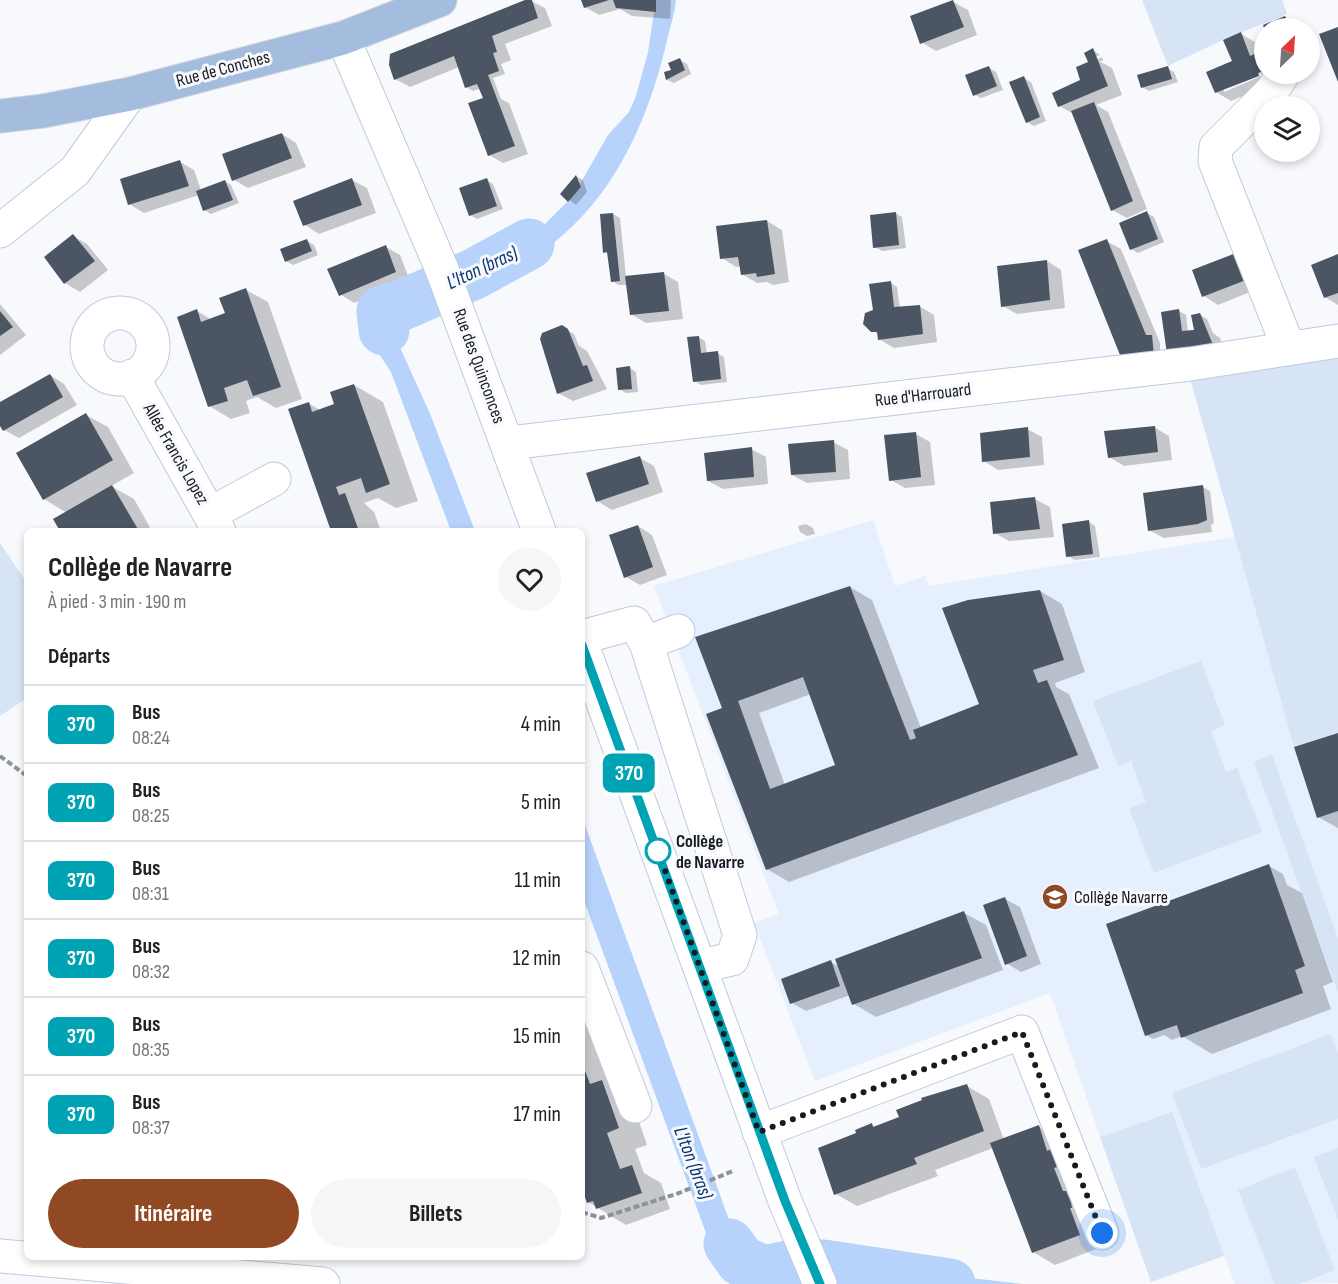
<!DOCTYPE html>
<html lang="fr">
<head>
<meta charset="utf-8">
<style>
  :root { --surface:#fff; --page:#f6f6f6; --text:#222; --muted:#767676; --line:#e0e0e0; --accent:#904923 }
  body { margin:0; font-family:"Sofia Sans Condensed",sans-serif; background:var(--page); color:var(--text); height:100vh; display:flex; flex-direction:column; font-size:22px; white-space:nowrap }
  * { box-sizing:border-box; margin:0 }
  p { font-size:20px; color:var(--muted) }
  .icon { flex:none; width:33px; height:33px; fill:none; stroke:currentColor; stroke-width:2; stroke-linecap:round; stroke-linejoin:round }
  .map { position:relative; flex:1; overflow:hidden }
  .details { position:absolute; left:24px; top:528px; width:561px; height:732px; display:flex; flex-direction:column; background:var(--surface); border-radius:9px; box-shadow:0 3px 9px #0003 }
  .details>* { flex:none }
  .badge { padding:0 12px; border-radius:9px; font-size:21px; line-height:39px }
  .needle { width:39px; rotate:25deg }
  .buttons { position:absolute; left:1254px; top:18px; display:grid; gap:12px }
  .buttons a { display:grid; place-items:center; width:66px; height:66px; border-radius:50%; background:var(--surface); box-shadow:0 3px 9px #0003; font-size:30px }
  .you { position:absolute; width:30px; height:30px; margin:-15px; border:4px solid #fff; border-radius:50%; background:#1a73e8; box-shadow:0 0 0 9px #1a73e833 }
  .map>.badge { position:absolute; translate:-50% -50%; box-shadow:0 0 0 3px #fff }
  h2 { padding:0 24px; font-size:22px; line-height:54px }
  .round { display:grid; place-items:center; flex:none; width:63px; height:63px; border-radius:32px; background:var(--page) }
  .head { display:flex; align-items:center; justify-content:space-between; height:102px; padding:0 24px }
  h1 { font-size:28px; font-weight:700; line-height:45px }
  .button { display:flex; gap:12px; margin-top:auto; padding:12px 24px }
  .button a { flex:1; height:69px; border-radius:36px; background:var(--accent); color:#fff; font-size:24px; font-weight:700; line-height:69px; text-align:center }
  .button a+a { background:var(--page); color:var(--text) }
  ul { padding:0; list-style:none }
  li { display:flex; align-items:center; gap:18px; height:78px; padding:0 24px; border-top:2px solid var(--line) }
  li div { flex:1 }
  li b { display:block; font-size:22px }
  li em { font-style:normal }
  li .badge { min-width:66px; font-weight:700; text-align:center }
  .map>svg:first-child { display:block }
</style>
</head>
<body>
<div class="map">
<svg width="1338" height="1284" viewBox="0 0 1338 1284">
  <rect width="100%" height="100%" fill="#f7f9fd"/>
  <path fill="#e5effd" d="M873,520L895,586L925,576L929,586L1235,537L1294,747L1338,733V1283L1235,1284L1224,1256L1151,1282L1050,993L815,1081L754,923L779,914L654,586Z"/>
  <path fill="#d7e4f6" d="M1142,0H1282L1287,14L1223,40L1168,66Z
    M1338,355V733L1294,747L1189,375Z
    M0,543L27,583V698L0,716Z
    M1201,661L1225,725L1211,731L1226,772L1237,768L1262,832L1154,873L1129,809L1146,802L1131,761L1118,766L1093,701Z
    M1272,755L1338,938V992L1254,762Z
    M1331,1034L1338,1053V1119L1201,1169L1172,1093Z
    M1172,1112L1224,1256L1151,1282L1100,1137Z
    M1338,1148V1220L1314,1157Z
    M1295,1167L1335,1270L1299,1284H1275L1238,1190Z"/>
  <path fill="#b7d3fb" d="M656,0H676C675,12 671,24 668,36C652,108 621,185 563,235C538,257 502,274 471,286L465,269L544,225L581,188L580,184L608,135L629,112L636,96L648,52Z
    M425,285L432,302L388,321L431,416L475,531H451L391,372L375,348V325L367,306Z
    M582,817L735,1236L764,1254L780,1251L793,1278C770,1284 743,1284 721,1274L582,895Z
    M855,1246L863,1258L878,1267L1023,1284H857L831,1280L819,1254L848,1255V1248Z"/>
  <path fill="#0003" fill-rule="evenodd" d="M529,0L545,8L552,26L505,44L511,60L501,64L505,74L493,78L501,99L509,103L528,154L503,163L489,155L484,99L481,88L473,91L466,87L459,67L410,87L395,79Z
    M583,0H671L670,19L632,16L620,9L599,15L585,7Z
    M953,2L968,10L977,35L936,51L921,42Z
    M1285,17L1301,28H1266L1265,26Z
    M1241,34L1255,42L1260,54L1264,52V72L1224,88V92L1266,74L1272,84L1231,101L1216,92L1208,73L1233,62Z
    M1093,50L1100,55L1091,59V62L1102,57L1103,61H1099L1112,68L1122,95L1096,105L1108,112L1147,209L1127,218L1112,210L1074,114L1059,106L1054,93L1082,81L1078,68L1091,62L1086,53Z
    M1310,50L1314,60L1310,61Z
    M680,60L687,64L691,74L674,83L667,80L666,73L673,71Z
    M989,68L996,72L1003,90L981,98L974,94Z
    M1167,68L1174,72L1178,82L1149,91L1142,87Z
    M1024,78L1031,82L1046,121L1034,126L1027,122Z
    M282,134L296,143L306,167L248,188L234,180Z
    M180,162L194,170L201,190L225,181L231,185L239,203L211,214L204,210L199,195L144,213L129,204Z
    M576,176L583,180L587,192L576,205L562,194Z
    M352,180L367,188L376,213L319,234L305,225Z
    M487,180L493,184L503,209L477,219L470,215Z
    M895,213L902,217L906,248L882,251L875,247Z
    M1147,213L1154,217L1164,242L1138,253L1131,249Z
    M613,214L620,218L626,277L664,274L678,282L683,319L646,323L631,314L628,285H619L612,281L609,254L605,252Z
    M767,221L782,230L789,282L773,285L767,282L757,283L742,274L741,266L736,267L722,258Z
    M73,236L87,244L108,270L80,292L65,283L46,258Z
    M307,241L314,245L318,255L293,265L286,261Z
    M1106,241L1121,249L1160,343V359L1130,363Z
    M386,247L400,255L410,281L354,303L340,294Z
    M1236,255L1260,288L1218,305L1204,296Z
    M1338,256V305L1325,297Z
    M1047,261L1061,270L1065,308L1017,314L1003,306Z
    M891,283L897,287L900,309L919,306L934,315L937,342L894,348L879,339V334L872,330Z
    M246,290L268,302L302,399L276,408L257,397L246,401L250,413L231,419L209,406L197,311L212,320L226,314Z
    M0,304L26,335L0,355Z
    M1179,311L1186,315L1188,332L1196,331L1200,315L1207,319L1213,333L1220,338L1227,356L1183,361Z
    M562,327L574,334L579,346L587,351L607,389L573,401L558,393L544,353Z
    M698,337L705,341L707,354L717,353L724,357L727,382L701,385L695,381Z
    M630,368L636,372L638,392L626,393L619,389Z
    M50,375L64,384L77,405L19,438L4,430L0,423V404Z
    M354,385L383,402L418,501L396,508L378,498L364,503L374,512L381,531H332L308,403L320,410L336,405Z
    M86,415L108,427L134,473L111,486L134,499L152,531H62L67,513L44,499Z
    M1154,427L1169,436L1172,460L1124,466L1109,457Z
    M1027,429L1042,437L1044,465L998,470L984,461Z
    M916,434L930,442L935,485L905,488L891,480Z
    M833,442L848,450L850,479L807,483L792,475Z
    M751,449L766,457L768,484L723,489L708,481Z
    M640,458L654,466L663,492L612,510L597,501Z
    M1203,487L1210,491L1214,523L1211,525L1212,532L1164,538L1149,530Z
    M1035,499L1050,507L1054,537L1009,541L995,533Z
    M1089,522L1095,526L1100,557L1075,560L1068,556Z
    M806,524L813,528L815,534L807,536L800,532L798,526Z
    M638,526L652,535L667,575L640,585L626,577Z
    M850,587L872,600L921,728L981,704L1040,591L1062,604L1085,672L1055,683L1056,687L1069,694L1099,768L789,882L767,869L724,709ZM811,694L837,766L785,785L759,713Z
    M1338,734V828L1318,817Z
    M1269,866L1283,874L1287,885L1302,893L1333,982L1323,986L1331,1009L1212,1054L1182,1036L1172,1040L1164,1035L1153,1039L1146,1035Z
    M1005,899L1020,907L1041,964L1021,972L1006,963Z
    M964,913L986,925L1003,970L876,1017L854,1004L850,995L806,1011L792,1003L831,962L839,967Z
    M582,996L631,1098L647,1145L635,1149L644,1173L661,1183L670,1209L626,1225L588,1202L582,1185Z
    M967,1086L989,1099L1004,1140L1039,1127L1060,1139L1101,1247L1055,1265L1033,1252L993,1148L935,1170L938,1176L857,1206L836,1194L857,1134L872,1125L876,1127L900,1118Z"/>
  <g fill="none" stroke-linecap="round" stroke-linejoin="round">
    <path stroke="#b7d3fb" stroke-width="51" d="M384,330L382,311L402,305L474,274L529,244
      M729,1244L741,1261L765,1271L787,1266L823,1265L950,1284"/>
  </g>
  <path fill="#4b5563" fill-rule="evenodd" d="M525,0H532L538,18L492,36L497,52L493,53L499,71L488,75L515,146L488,156L468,103L483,98L477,84L465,88L454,56L394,80L389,65L390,54Z
    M581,0H609L584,8Z
    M613,0H656V12L616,8Z
    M953,0L964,27L920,44L910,16Z
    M1285,16L1291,28H1264L1263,25Z
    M1338,27V82L1319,34Z
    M1241,32L1250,56L1264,50V70L1258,73L1259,76L1215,93L1206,72L1232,61L1223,40Z
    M1093,48L1108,86L1058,107L1052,93L1080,80L1076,67L1088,62L1084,53Z
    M680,58L685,70L666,80L664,72L671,70L668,63Z
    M989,66L997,86L973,96L965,75Z
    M1168,66L1172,79L1141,88L1137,75Z
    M1024,76L1040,117L1026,123L1009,82Z
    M1094,102L1133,201L1111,211L1071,111Z
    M282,133L292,158L232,181L222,154Z
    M180,160L189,186L128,205L120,179Z
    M576,175L581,187L568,202L560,194Z
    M352,178L362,205L303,226L293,201Z
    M487,178L497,206L469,216L459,188Z
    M225,180L233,200L203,211L196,191Z
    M1147,211L1158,239L1130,250L1119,223Z
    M896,212L899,245L873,248L870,215Z
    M613,213L620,281L611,282L607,252L603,253L600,214Z
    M767,220L775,274L757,277L756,273L741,275L738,257L720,259L716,226Z
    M73,234L95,261L64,284L44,257Z
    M307,239L312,251L285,262L280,249Z
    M1107,239L1146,335H1152L1154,356L1122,360L1078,250Z
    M386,245L396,272L339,296L327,269Z
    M1236,253L1246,280L1202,297L1192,270Z
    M1338,254V293L1324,298L1311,265Z
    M1047,260L1050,300L1001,307L997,266Z
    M664,272L669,311L630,315L625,276Z
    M891,281L894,307L920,305L923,334L878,340L877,332H871L863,324L865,313L873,310L869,284Z
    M246,288L281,387L253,396L247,380L224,388L228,401L208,407L177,317L197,309L201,322L225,313L219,298Z
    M1179,309L1182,331L1194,330L1191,315L1200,313L1213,345L1167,354L1161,312Z
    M0,311L13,327L0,336Z
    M562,325L568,329L583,366L587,365L593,381L557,394L540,339L542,333Z
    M699,336L701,353L718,351L721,379L693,382L687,337Z
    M630,366L632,389L618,390L616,368Z
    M50,374L63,397L3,431L0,426V402Z
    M354,384L390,484L366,493L361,478L336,487L339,495L345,493L359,531H331L288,409L309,402L312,412L334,404L330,392Z
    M86,413L113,460L43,500L16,453Z
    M1155,426L1158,452L1108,458L1104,431Z
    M1028,427L1030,457L982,462L980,433Z
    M916,432L921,477L889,481L884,435Z
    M834,440L836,472L791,475L788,444Z
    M752,447L754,477L707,481L704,453Z
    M640,456L649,484L596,502L586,473Z
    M112,485L139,531H60L53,519Z
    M1203,485L1207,520L1198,524L1148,531L1143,493Z
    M1035,497L1040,529L993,534L990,502Z
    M1089,520L1093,554L1066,557L1062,524Z
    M638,525L653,567L624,578L609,535Z
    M850,586L910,740L916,738L913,730L979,704L942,608L968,600L1040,590L1064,660L1033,670L1038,683L1047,680L1078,755L766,870L706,714L722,708L695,637ZM803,677L835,765L770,789L738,701Z
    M1338,733V811L1317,818L1294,747Z
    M1269,864L1305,966L1295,970L1303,993L1181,1038L1177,1025L1145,1036L1106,924Z
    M1005,897L1027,956L1005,965L983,905Z
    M964,911L982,958L852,1005L835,959Z
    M831,960L840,986L790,1004L781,979Z
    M582,1063L590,1084L602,1080L619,1128L607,1133L620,1169L632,1165L642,1193L596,1209L593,1201L587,1203L582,1189Z
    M967,1084L984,1131L914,1158L917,1164L834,1195L818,1148L856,1133L855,1130L872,1123L873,1127L899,1117L896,1110L922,1100L921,1098Z
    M1039,1125L1047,1151L1051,1149L1057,1167L1054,1168L1063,1191H1066L1071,1202L1072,1208H1070L1080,1235L1032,1253L990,1143Z"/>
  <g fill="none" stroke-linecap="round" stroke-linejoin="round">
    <g stroke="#bfcadb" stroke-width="35">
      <path id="minor" d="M343,38L441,267L539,531
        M1283,74L1272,91L1216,147L1215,161L1289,349
        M0,231L75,171L130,94
        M87 346a33 33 0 1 1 66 0a33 33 0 1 1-66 0Z
        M132,376L219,531
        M508,443L1190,364L1338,341
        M210,514L274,479
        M582,637L634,623L646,643L740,935L732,959L700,966
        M646,643L678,631
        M582,645L785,1201L820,1284
        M582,968L635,1106
        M759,1132L1022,1032L1102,1233
        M0,1256L323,1284"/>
    </g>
    <g stroke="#d5d6d7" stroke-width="35">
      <path id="major" d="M0,116L43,111L130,94L343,38L440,0"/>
    </g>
    <path stroke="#8f9297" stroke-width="4" stroke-dasharray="6 3" stroke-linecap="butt" d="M0,756L27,776
      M582,1212L601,1218L679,1193L733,1171"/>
    <use href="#minor" stroke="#fff" stroke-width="33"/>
    <use href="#major" stroke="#a4bddf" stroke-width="33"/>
  </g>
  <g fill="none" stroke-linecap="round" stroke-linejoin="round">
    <g stroke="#fff" stroke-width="14">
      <path id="line" d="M582,645L785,1201L820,1284"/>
    </g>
    <use href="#line" stroke="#00a3b4" stroke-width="9"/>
    <path stroke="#171b21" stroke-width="6" stroke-dasharray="0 10.8" d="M658,851L759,1132L1022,1032L1102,1233"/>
  </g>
  <defs>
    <g id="school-disc" transform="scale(1.35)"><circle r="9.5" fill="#904923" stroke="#f7f9fd"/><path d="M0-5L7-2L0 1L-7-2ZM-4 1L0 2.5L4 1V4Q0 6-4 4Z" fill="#fff"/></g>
  </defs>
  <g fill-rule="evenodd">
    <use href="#school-disc" x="1055" y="897"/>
  </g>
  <circle fill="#fff" stroke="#00a3b4" stroke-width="3" cx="658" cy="851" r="12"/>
  <g text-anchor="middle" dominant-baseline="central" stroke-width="6" stroke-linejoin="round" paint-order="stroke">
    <g font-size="18" fill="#171b21" stroke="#f7f9fd">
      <text transform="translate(223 69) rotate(-15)">Rue de Conches</text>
      <text transform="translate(479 366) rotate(70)">Rue des Quinconces</text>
      <text transform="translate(923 395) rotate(-7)">Rue d'Harrouard</text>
      <text transform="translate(176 454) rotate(60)">Allée Francis Lopez</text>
    </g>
    <g font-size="18" font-weight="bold" fill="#171b21" stroke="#f7f9fd" text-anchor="start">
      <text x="676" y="841">Collège<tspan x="676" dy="21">de Navarre</tspan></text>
    </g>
    <g font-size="18" fill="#171b21" stroke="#f7f9fd" text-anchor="start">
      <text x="1074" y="897">Collège Navarre</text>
    </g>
    <g font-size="20" font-style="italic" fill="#0b376f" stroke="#f7f9fd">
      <text transform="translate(482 268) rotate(-25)">L'Iton (bras)</text>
      <text transform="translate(693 1163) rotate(69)">L'Iton (bras)</text>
    </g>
  </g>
</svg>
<div class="buttons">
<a><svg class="needle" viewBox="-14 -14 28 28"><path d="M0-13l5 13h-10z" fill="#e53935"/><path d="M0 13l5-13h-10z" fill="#767676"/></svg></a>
<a><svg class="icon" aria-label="layers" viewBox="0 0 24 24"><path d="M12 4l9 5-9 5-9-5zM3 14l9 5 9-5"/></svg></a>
</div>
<div class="you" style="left:1102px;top:1233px"></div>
<b class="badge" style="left:629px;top:773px;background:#00a3b4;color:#fff">370</b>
<section class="details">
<div class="head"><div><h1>Collège de Navarre</h1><p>À pied · 3 min · 190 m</p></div><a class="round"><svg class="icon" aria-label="heart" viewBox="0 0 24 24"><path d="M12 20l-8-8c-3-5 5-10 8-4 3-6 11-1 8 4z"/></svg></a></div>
<h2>Départs</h2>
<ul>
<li><span class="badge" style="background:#00a3b4;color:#fff">370</span><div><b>Bus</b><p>08:24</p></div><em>4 min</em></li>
<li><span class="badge" style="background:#00a3b4;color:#fff">370</span><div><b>Bus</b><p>08:25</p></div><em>5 min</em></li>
<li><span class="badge" style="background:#00a3b4;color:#fff">370</span><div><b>Bus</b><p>08:31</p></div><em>11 min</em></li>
<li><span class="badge" style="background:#00a3b4;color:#fff">370</span><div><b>Bus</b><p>08:32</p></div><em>12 min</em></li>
<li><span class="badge" style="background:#00a3b4;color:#fff">370</span><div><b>Bus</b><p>08:35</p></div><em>15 min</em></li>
<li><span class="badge" style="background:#00a3b4;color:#fff">370</span><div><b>Bus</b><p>08:37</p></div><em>17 min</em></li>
</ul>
<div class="button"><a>Itinéraire</a><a>Billets</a></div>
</section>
</div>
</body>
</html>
